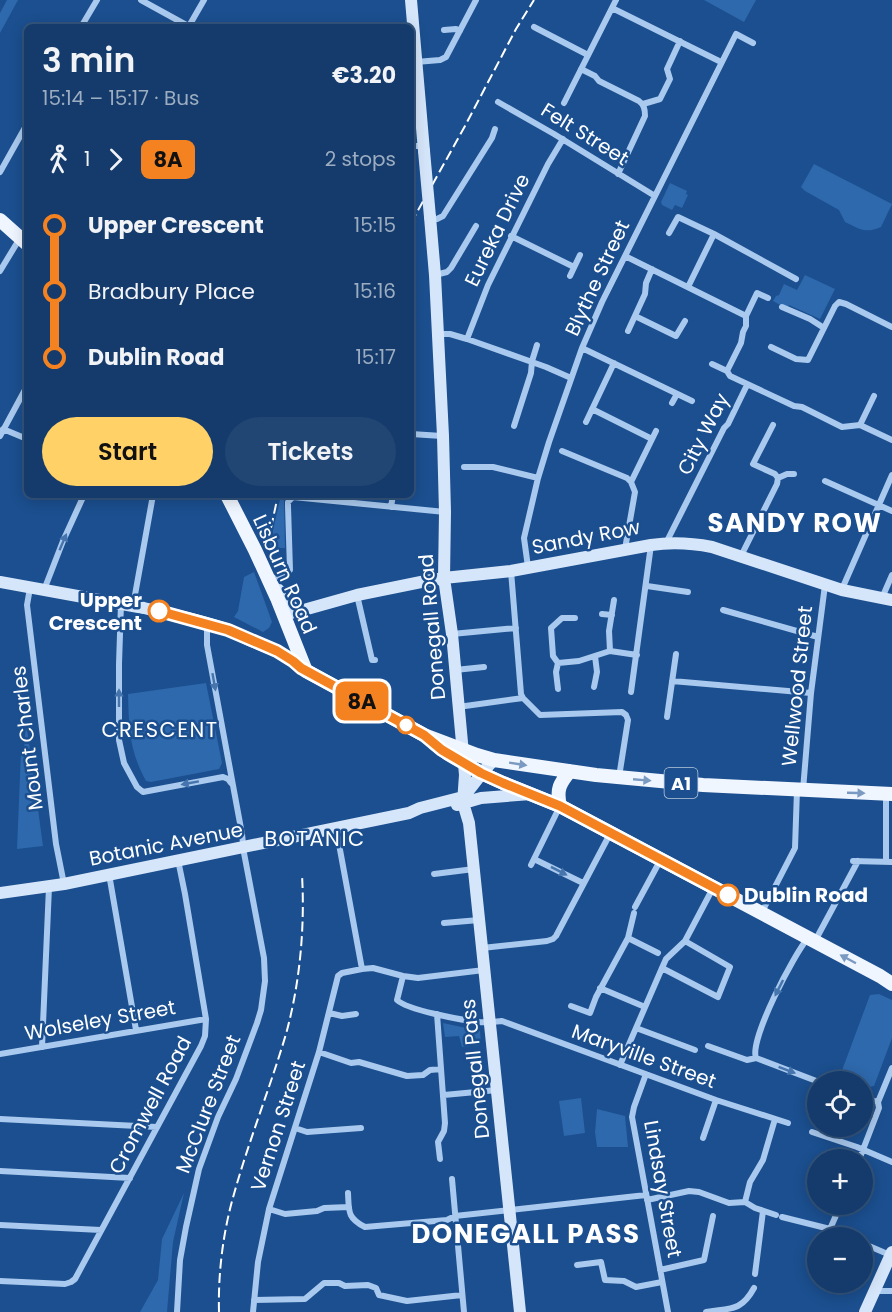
<!DOCTYPE html>
<html lang="en">
<head>
<meta charset="utf-8">
<style>
  :root { --surface:#143b6b; --page:#214673; --text:#f1f3f6; --muted:#9dadc1; --line:#33557e; --accent:#ffd166 }
  body { margin:0; font-family:Poppins,sans-serif; background:var(--page); color:var(--text); height:100vh; display:flex; flex-direction:column; font-size:22px; white-space:nowrap }
  * { box-sizing:border-box; margin:0 }
  p { font-size:20px; color:var(--muted) }
  .icon { flex:none; width:33px; height:33px; fill:none; stroke:currentColor; stroke-width:2; stroke-linecap:round; stroke-linejoin:round }
  .map { position:relative; flex:1; overflow:hidden }
  .details { position:absolute; left:24px; top:24px; width:390px; height:474px; display:flex; flex-direction:column; background:var(--surface); border-radius:9px; box-shadow:0 3px 15px #0003,0 0 0 2px var(--line) }
  .details>* { flex:none }
  .badge { padding:0 12px; border-radius:9px; font-size:21px; line-height:39px }
  .fabs { position:absolute; left:807px; top:1071px; display:grid; gap:12px }
  .fabs a { display:grid; place-items:center; width:66px; height:66px; border-radius:50%; background:var(--surface); box-shadow:0 3px 15px #0003,0 0 0 2px var(--line); font-size:30px }
  .map>.badge { position:absolute; translate:-50% -50%; box-shadow:0 0 0 3px #fff }
  .legs { display:flex; align-items:center; gap:9px; height:66px; padding:0 18px; font-size:20px }
  .legs p { margin-inline-start:auto }
  .summary { display:flex; align-items:center; justify-content:space-between; height:102px; padding:0 18px }
  h1 { font-size:33px; font-weight:600; line-height:45px }
  .action { display:flex; gap:12px; margin-top:auto; padding:12px 18px }
  .action a { flex:1; height:69px; border-radius:36px; background:var(--accent); color:#111; font-size:24px; font-weight:600; line-height:69px; text-align:center }
  .action a+a { background:var(--page); color:var(--text) }
  ul { padding:0 18px; list-style:none }
  li { display:flex; align-items:center; gap:21px; height:66px; font-size:22px }
  li i { display:grid; place-items:center; width:9px; height:100%; margin:0 8px; background:currentColor }
  li i::after { content:''; width:15px; height:15px; margin:-8px; border:4px solid; border-radius:50%; background:var(--surface) }
  li p { margin-inline-start:auto }
  li:first-child i { background:linear-gradient(#0000 50%,currentColor 0) }
  li:last-child i { background:linear-gradient(currentColor 50%,#0000 0) }
  .map>svg:first-child { display:block }
</style>
</head>
<body>
<div class="map">
<svg width="892" height="1312" viewBox="0 0 892 1312">
  <rect width="100%" height="100%" fill="#1b4f8f"/>
  <path fill="#2e69ad" d="M7,0H18L0,33V13Z
    M704,0H756L744,22Z
    M814,164L892,204L881,227C865,234 860,229 845,222L839,210L805,191L801,187Z
    M670,183L687,191L686,194L688,195L682,208L675,205L672,210L662,205L661,202Z
    M805,275L835,289L820,319L789,305L787,309L773,301L776,296L779,295L784,284L797,290Z
    M281,495H284L285,548H271L270,544Z
    M254,572L272,622L269,628L263,632L234,617L238,611L244,577Z
    M206,683L222,763L219,769L151,782L146,781C129,750 129,728 128,694Z
    M26,721L43,846L17,849L21,752L24,751Z
    M879,994L892,1000V1038L874,1086L863,1088L862,1082L844,1081L841,1073L870,995Z
    M443,1023L480,1031L481,1045L462,1047L459,1036L445,1037Z
    M581,1098L585,1133L564,1136L559,1101Z
    M597,1109L625,1116L628,1147H597L595,1132Z
    M184,1193L173,1242L167,1312H140L158,1280L162,1239Z"/>
  <g fill="none" stroke-linecap="round" stroke-linejoin="round">
    <path stroke="#a9c9ee" stroke-width="6" d="M141,0L190,27
      M612,8L721,62
      M189,26L204,0
      M81,27L97,0
      M534,27L588,55
      M444,30L456,29L460,31
      M416,62L440,60L446,57L476,0
      M581,69L595,76L599,81L639,101C644,105 645,109 645,116L618,174
      M498,102L554,134L655,196
      M564,103L616,0
      M643,104L660,99L670,79L667,69L680,41
      M411,146H423
      M0,172L27,124
      M430,220L437,219L443,216L492,138L495,129
      M669,233L678,217L714,234L688,287
      M714,234L796,279
      M511,236L574,267
      M625,256L746,316
      M0,271L20,238
      M435,275L447,272L451,268L476,226
      M570,276L580,255
      M782,307L810,319L824,328
      M635,316L676,336L685,321
      M628,331L645,294L646,283L652,269
      M439,334H450L467,339L546,367L571,378
      M467,339L488,285L548,164L563,139
      M771,347L796,359L808,360L835,306L839,302L846,304L892,327
      M582,348L692,401
      M712,364L727,371L730,376L794,406L802,407L842,427L860,425
      M727,371L741,343L743,332L746,326V316L757,293L768,298
      M874,396L860,425L892,440
      M672,403L677,394
      M592,409L652,439
      M586,422L614,363
      M773,425L753,464L775,474L778,478
      M514,426L531,373L532,361L537,345
      M3,429L27,439
      M411,434L442,436
      M0,436L27,386
      M562,451L627,478L631,482
      M464,467H493L538,478
      M825,481L892,511
      M391,507L393,495
      M666,543L724,428L728,424L747,385
      M625,549L635,492L631,482L656,431
      M741,556L777,484L778,478L787,474H794
      M528,567L524,538L538,478L549,442L582,348L602,302L736,34L753,43
      M511,571L521,694L523,698L540,715L622,712L626,715L628,720L619,777
      M269,581L290,570L288,506V502L293,497L445,512
      M647,586L688,592
      M30,588L27,605L56,844L64,884
      M842,589L892,475
      M44,590L63,541L84,495
      M357,595L372,660H375
      M882,598L892,575
      M121,604L119,664V740L124,763L137,787L143,792L223,777L228,779L231,783
      M133,606L153,495
      M723,610L818,637
      M602,614L612,615
      M575,618H562L551,628L553,656L558,663L579,661L610,651L637,655
      M452,634L516,628
      M610,651L609,631L614,600
      M558,663L556,672L558,689
      M455,670L484,667
      M672,681L811,693
      M594,687L597,672L595,656
      M631,692L651,545
      M458,707L523,698
      M667,717L676,654
      M803,790L811,693L825,585
      M886,795V862
      M336,828L362,969
      M534,859L583,883
      M853,861L892,862
      M531,865L560,806
      M109,874L136,1030
      M434,874L474,869
      M635,907L661,859
      M762,912L795,848L797,790
      M444,923L479,920
      M628,938L658,953
      M815,941L858,861
      M482,948L547,941L553,939L556,936L611,832
      M662,968L718,997L730,967L685,941
      M403,976L397,1000C407,1010 462,1020 478,1022C486,1023 494,1022 502,1021L716,1100L788,1123
      M600,988L645,1007
      M571,1006L590,1013L596,997L628,938L634,913
      M329,1013L342,1016L356,1014
      M437,1014L445,1123L444,1131L438,1142L440,1159
      M636,1028L695,1050
      M708,1046L747,1060L756,1058L819,1082
      M42,1047L49,887
      M319,1052L351,1063L359,1062L407,1076L423,1075L430,1070L441,1069
      M0,1054L206,1019
      M756,1058C749,1040 794,954 808,938
      M620,1065L662,968L666,959L685,941L713,888
      M646,1074L634,1107L632,1117L668,1312
      M444,1095L497,1090
      M862,1097L878,1102
      M0,1119L157,1127
      M295,1128L307,1132L361,1128
      M812,1132L857,1147L892,1162
      M703,1138L716,1100
      M859,1160L879,1108L878,1102L892,1068
      M0,1171L130,1178
      M452,1179L464,1312
      M348,1193C349,1211 347,1218 365,1227L447,1220L455,1216L646,1195
      M647,1200L689,1191L699,1192L729,1203L745,1202L755,1208L776,1215
      M745,1202L750,1182L763,1160L775,1119
      M269,1209L285,1214L317,1211L324,1208L349,1207
      M782,1217L830,1229L849,1238
      M0,1225L101,1230
      M830,1229L841,1204
      M862,1243L890,1255
      M577,1265L601,1262L605,1280L624,1281L636,1287L662,1282
      M660,1270L704,1260L713,1216
      M755,1274L763,1211
      M0,1281L65,1284L71,1282L75,1279L201,1046L205,1036L206,1019L185,894L178,860
      M875,1291H892
      M254,1300L305,1299L324,1283H339L345,1286L368,1285L376,1288L379,1295L407,1301L462,1295
      M177,1312L180,1260L186,1227L199,1169L218,1117L236,1079L257,1023L261,1010L265,981L264,958L244,853L242,834L207,645V624
      M253,1312L258,1262L269,1209L319,1052L338,976L342,973L362,969L373,968L403,976L418,978L484,970
      M706,1312C730,1308 741,1312 754,1288"/>
    <path stroke="#d6e6fa" stroke-width="12" d="M411,0L424,151
      M430,217L435,275L443,436L445,512L444,578L452,634L465,775L463,803L469,823L520,1312
      M0,582C48,591 96,599 144,608C172,614 202,620 229,630C236,633 242,637 249,640C270,649 284,652 301,668
      M273,585L282,593L296,612
      M283,612L291,613L300,611L357,595L426,581L444,578L511,571L651,545C672,542 691,543 712,547L842,590L892,600
      M463,797C474,785 482,771 494,760
      M457,805L481,798L531,794
      M0,893L64,884L409,813L420,808L463,797
      M865,1312L892,1252"/>
    <path stroke="#f0f6ff" stroke-width="14" d="M0,220L27,244
      M227,495L255,550L277,598L306,671L424,735L477,755L494,760L596,775L703,785L892,794
      M435,744L448,754L481,773L503,783L560,806L880,976L892,984
      M560,806C556,789 560,783 570,771"/>
    <path stroke="#fff" stroke-width="2" stroke-dasharray="10 4.5" stroke-linecap="butt" d="M411,223L465,126L516,29L534,0
      M268,542L278,495
      M219,1312C218,1273 223,1232 234,1194C249,1140 270,1088 286,1034C300,983 305,927 302,875"/>
    <path stroke="#d6e6fa" stroke-width="12" d="M424,151L430,217"/>
  </g>
  <defs><path id="oneway-solid" d="M-6-.8H1V-3.2L6.5 0L1 3.2V.8H-6Z" transform="scale(1.5)"/></defs>
  <g fill="#4674ac">
    <use href="#oneway-solid" transform="translate(63 542) rotate(-67)"/>
    <use href="#oneway-solid" transform="translate(214 682) rotate(80)"/>
    <use href="#oneway-solid" transform="translate(119 698) rotate(-90)"/>
    <use href="#oneway-solid" transform="translate(190 783) rotate(170)"/>
    <use href="#oneway-solid" transform="translate(559 871) rotate(27)"/>
    <use href="#oneway-solid" transform="translate(779 988) rotate(117)"/>
    <use href="#oneway-solid" transform="translate(787 1070) rotate(21)"/>
  </g>
  <g fill="#7b9ac1">
    <use href="#oneway-solid" transform="translate(518 764) rotate(9)"/>
    <use href="#oneway-solid" transform="translate(642 780) rotate(5)"/>
    <use href="#oneway-solid" transform="translate(856 793) rotate(2)"/>
    <use href="#oneway-solid" transform="translate(848 959) rotate(-152)"/>
  </g>
  <g fill="none" stroke-linecap="round" stroke-linejoin="round">
    <g stroke="#fff" stroke-width="14">
      <path id="line-1" d="M159,611L228,630L277,651L293,661L301,668L424,735L442,750L481,773L503,783L560,806L728,895"/>
    </g>
    <use href="#line-1" stroke="#f58220" stroke-width="9"/>
  </g>
  <g fill="#fff" stroke="#f58220" stroke-width="3">
    <circle cx="159" cy="611" r="10"/>
    <circle cx="406" cy="725" r="8"/>
    <circle cx="728" cy="895" r="10"/>
  </g>
  <g text-anchor="middle" dominant-baseline="central" stroke-width="5" stroke-linejoin="round" paint-order="stroke">
    <rect fill="#1b4f8f" stroke="#bbcadd" stroke-width="1.5" x="664.5" y="768" width="33" height="30" rx="4.5"/>
    <g font-size="18" font-weight="bold" fill="#fff">
      <text x="681" y="783">A1</text>
    </g>
    <g font-size="20" fill="#fff" stroke="#1b4f8f">
      <text transform="translate(585 134) rotate(32)">Felt Street</text>
      <text transform="translate(497 230) rotate(-64)">Eureka Drive</text>
      <text transform="translate(597 278) rotate(-65)">Blythe Street</text>
      <text transform="translate(703 434) rotate(-63)">City Way</text>
      <text transform="translate(586 537) rotate(-11)">Sandy Row</text>
      <text transform="translate(285 574) rotate(66)">Lisburn Road</text>
      <text transform="translate(432 627) rotate(-95)">Donegall Road</text>
      <text transform="translate(797 686) rotate(-84)">Wellwood Street</text>
      <text transform="translate(27 738) rotate(-97)">Mount Charles</text>
      <text transform="translate(166 844) rotate(-11)">Botanic Avenue</text>
      <text transform="translate(100 1020) rotate(-10)">Wolseley Street</text>
      <text transform="translate(644 1056) rotate(20)">Maryville Street</text>
      <text transform="translate(475 1069) rotate(-96)">Donegall Pass</text>
      <text transform="translate(208 1104) rotate(-69)">McClure Street</text>
      <text transform="translate(150 1105) rotate(-62)">Cromwell Road</text>
      <text transform="translate(278 1126) rotate(-72)">Vernon Street</text>
      <text transform="translate(663 1189) rotate(80)">Lindsay Street</text>
    </g>
    <g font-size="20" font-weight="bold" fill="#fff" stroke="#1b4f8f" text-anchor="end">
      <text x="142" y="600">Upper<tspan x="142" dy="23">Crescent</tspan></text>
      <text x="744" y="895" text-anchor="start">Dublin Road</text>
    </g>
    <g font-size="21" letter-spacing="1.5" fill="#fff" stroke="#1b4f8f">
      <text x="160" y="729">CRESCENT</text>
      <text x="315" y="838">BOTANIC</text>
    </g>
    <g font-size="26" font-weight="bold" letter-spacing="1.5" fill="#fff" stroke="#1b4f8f">
      <text x="795" y="523">SANDY ROW</text>
      <text x="526" y="1234">DONEGALL PASS</text>
    </g>
  </g>
</svg>
<div class="fabs">
<a><svg class="icon" aria-label="locate" viewBox="0 0 24 24"><circle cx="12" cy="12" r="6"/><path d="M12 2v4M12 18v4M2 12h4M18 12h4"/></svg></a>
<a>+</a>
<a>−</a>
</div>
<b class="badge" style="left:362px;top:701px;background:#f58220;color:#111">8A</b>
<section class="details">
<div class="summary"><div><h1>3 min</h1><p>15:14 – 15:17 · Bus</p></div><b>€3.20</b></div>
<div class="legs"><svg class="icon" aria-label="walk" viewBox="0 0 24 24"><circle cx="13" cy="4" r="2"/><path d="M13 8l-2 6 4 7M11 14l-3 7M7 12l3-4h3l4 4"/></svg>1<svg class="icon" aria-label="forward" viewBox="0 0 24 24"><path d="M9 5l7 7-7 7"/></svg><b class="badge" style="background:#f58220;color:#111">8A</b><p>2 stops</p></div>
<ul>
<li><i style="color:#f58220"></i><b>Upper Crescent</b><p>15:15</p></li>
<li><i style="color:#f58220"></i><span>Bradbury Place</span><p>15:16</p></li>
<li><i style="color:#f58220"></i><b>Dublin Road</b><p>15:17</p></li>
</ul>
<div class="action"><a>Start</a><a>Tickets</a></div>
</section>
</div>
</body>
</html>
